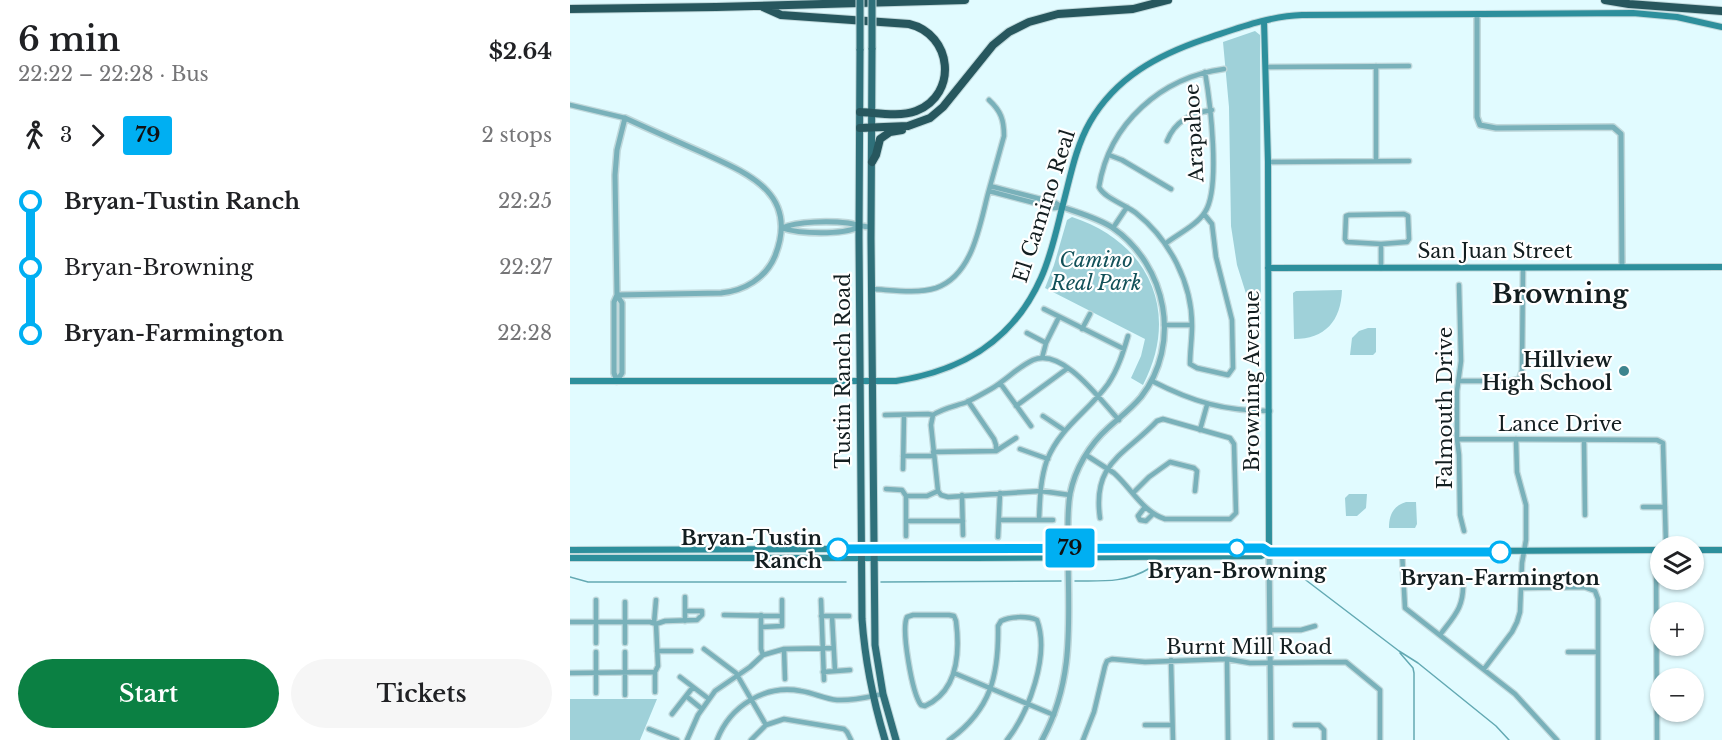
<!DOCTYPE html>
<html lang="en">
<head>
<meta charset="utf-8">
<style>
  :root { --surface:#fff; --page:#f6f6f6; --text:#202124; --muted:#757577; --accent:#0b8043 }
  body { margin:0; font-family:"Libre Baskerville",serif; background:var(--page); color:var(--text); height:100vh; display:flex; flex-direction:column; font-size:22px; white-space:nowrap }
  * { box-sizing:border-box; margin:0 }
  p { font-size:20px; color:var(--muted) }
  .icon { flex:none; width:33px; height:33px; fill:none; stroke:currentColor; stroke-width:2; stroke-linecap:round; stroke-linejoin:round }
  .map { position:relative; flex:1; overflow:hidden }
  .drawer { display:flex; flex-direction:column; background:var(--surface); width:570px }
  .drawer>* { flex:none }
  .badge { padding:0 12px; border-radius:4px; font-size:21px; line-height:39px }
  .fabs { position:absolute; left:1080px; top:536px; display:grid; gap:12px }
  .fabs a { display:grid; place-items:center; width:54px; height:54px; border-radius:50%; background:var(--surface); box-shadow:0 2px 4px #0004; font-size:30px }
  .map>.badge { position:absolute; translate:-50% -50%; box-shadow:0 0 0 3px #fff }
  .legs { display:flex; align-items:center; gap:9px; height:66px; padding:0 18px; font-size:20px }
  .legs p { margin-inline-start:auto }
  .head { display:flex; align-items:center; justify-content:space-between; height:102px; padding:0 18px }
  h1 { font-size:33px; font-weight:600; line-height:45px }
  .button { display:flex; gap:12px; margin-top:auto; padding:12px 18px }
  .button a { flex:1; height:69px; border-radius:36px; background:var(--accent); color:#fff; font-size:24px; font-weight:600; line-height:69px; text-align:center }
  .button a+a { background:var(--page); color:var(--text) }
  ul { padding:0 18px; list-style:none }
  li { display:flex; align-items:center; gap:21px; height:66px; font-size:22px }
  li i { display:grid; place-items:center; width:9px; height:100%; margin:0 8px; background:currentColor }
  li i::after { content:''; width:15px; height:15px; margin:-8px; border:4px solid; border-radius:50%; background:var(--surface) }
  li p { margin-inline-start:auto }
  li:first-child i { background:linear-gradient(#0000 50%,currentColor 0) }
  li:last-child i { background:linear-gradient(currentColor 50%,#0000 0) }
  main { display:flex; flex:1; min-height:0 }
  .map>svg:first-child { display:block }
</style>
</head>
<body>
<main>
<section class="drawer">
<div class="head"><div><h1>6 min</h1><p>22:22 – 22:28 · Bus</p></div><b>$2.64</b></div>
<div class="legs"><svg class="icon" aria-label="walk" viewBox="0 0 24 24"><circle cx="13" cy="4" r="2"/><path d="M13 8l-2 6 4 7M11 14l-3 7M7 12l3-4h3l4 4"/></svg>3<svg class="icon" aria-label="forward" viewBox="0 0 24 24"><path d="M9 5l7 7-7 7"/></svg><b class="badge" style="background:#00aff2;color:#111">79</b><p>2 stops</p></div>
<ul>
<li><i style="color:#00aff2"></i><b>Bryan-Tustin Ranch</b><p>22:25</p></li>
<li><i style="color:#00aff2"></i><span>Bryan-Browning</span><p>22:27</p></li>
<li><i style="color:#00aff2"></i><b>Bryan-Farmington</b><p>22:28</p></li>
</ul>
<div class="button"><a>Start</a><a>Tickets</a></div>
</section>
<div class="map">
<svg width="1152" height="740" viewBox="0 0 1152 740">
  <rect width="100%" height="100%" fill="#e1fbff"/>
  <path fill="#9fd1d9" d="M685,31L690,35L691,320L684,319L667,265L661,226L659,107L653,42Z
    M502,217C579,242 611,312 573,385L561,378L571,356L575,339L475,288L484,265L497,220Z
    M772,290C771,321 755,339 724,339L723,293L726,291Z
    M798,328H806V352L803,355H780L782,338L789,331Z
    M779,494H797L796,508L787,516H776L775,498Z
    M836,502H846L847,524L845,528H819C819,515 823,506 836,502Z
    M0,699H87L70,740H0Z"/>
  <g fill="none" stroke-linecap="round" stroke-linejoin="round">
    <path stroke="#63a9b3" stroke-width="1.5" d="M720,568L829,651L848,663L926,726L939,740
      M0,577L18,582H276
      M505,581C532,581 556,583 580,568
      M311,582L491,581
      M830,653L843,668L844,673V740"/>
    <g stroke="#c0d8db" stroke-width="7">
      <path id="minor" d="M696,67L839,66
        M0,105L55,118
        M597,141C605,121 621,113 642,110
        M539,155L552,160L601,189
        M806,161V66
        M698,162L839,161
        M420,186L486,203L492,207
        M419,191L484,208L492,207
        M634,214L642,224L646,257L662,320L663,368L658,375L627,368L620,364C620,351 622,339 622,326C622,283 600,240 566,213C556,205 534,198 529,187C539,123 592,77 654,69
        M543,228L557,207
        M595,244C608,234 627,225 635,212C651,188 640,101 635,72
        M811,244L837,242L839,239L838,216L834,214L779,215L776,216L775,239L777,242L811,244V268
        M889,285L891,361L887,391V439L889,455L890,515L894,531
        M302,289C322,290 347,294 366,288C404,275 410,222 419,190C424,172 429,154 434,136C434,120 431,111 419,100
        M474,309L554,349
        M594,325H622
        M512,329L520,314
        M457,333L476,343
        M472,358L476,343L489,317
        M582,381C623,402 654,411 700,411
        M888,381H940L949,379L952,370L953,268
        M430,383L461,426
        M398,401L424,439L426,445V451
        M446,406L498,368
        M315,415L358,414L363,415C373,408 386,406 397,402C405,398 414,393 421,389C436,380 448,367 463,360C493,347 531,401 549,420
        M363,415L361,425L368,491
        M473,416L494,430
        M630,430L637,405
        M887,439L1087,440L1093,443L1096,546
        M1014,440L1015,515
        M450,449L478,459
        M363,452L426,451L446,438
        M516,455L544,473C561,488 573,512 595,519H660L666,513L664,444L660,438L593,419L587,421C555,455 522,462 530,518
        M333,456H364
        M333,469L334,415
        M316,489L332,490L336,496H357L368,491L371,495L378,497L471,491L500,495
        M563,493L579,477L600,462L624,468L627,471L625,491
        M392,495L393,535
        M575,507L568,516L570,520L576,521L583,514
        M1073,507H1095
        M429,520H483
        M469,520C470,500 470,480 477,460C491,426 518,412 538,384C548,369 553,353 558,336
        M336,521H393
        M336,536V496
        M428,537L430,493
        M1086,550L1087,740
        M832,552L835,608L945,694L987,740
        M952,588L1014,587L1025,591L1028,599V740
        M115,597V621
        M26,600V643
        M251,600L254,680
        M55,602V643
        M154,615L212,616
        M191,615V649L193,655
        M343,615H379L384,616L386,621C390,652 388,691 355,706L351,705C342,693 331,630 337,617Z
        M251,616H279
        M262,616L265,671
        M0,622H80L86,624
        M84,623L86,600
        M86,624L95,621L127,620L132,615V611H115
        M191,627L212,626V600
        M700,630H731L745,626
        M870,635C884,616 894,608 893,583
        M134,649L166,673L196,725
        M214,649L215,679
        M87,651H121
        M26,652V693
        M55,652V695
        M998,652H1027
        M657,659L658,740
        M601,660L603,740
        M914,669L942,632L947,622L950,612L952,563L956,540V505L947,472L946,439
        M85,672V692
        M253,672L280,670
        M0,673L85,672L88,666L86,624
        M384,673L484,715
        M110,677L139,699
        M116,696L132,709
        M102,714L123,687
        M575,725H602
        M725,725H749L754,730V740
        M79,729L107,740
        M117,740L128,715L145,691L180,667L193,655L214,649L263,648
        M147,740C160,706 195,684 231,691C244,693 255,699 267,700C283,701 298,697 313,694
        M181,740L196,725L214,719L274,729L277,732L281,740
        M379,740C421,710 429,675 428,626L431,621C440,616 458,616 467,620C480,655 459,712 437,740
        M513,740L524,712L535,666L537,661L542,659L575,662L657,659L680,663L776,662L810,690V740"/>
    </g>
    <g stroke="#c0d8db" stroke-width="8">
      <path id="tertiary" d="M907,14V117L910,125L926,128L1043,127L1051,134L1052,267
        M212,228C228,221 260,221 278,223C286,224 293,227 301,227
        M212,228C230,234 272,235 289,227
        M47,381L44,373V302L47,295L45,175L47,150L55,118C81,130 106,141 131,152C177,173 230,193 205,256C196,278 174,291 151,293L47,295
        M47,381L52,373V303L47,295
        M699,552L701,740
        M472,740C506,678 498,617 498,549C498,531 497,512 500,494C505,469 519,445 538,428C549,418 561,409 571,397C612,344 597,266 543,228C528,218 509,213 492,207"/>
    </g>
    <g stroke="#c0d8db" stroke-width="8">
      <path id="secondary" d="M694,21L698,162L699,552
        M698,268L1152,267
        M0,381H326C392,371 443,341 471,278C481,256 486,232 492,208C500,179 505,148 520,122C546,77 588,55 635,39C666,29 699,16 732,15L1063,13L1107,17L1152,27
        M0,550L693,547L699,552
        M1124,550H1152
        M0,558H405L691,556L699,552L1090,550"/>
    </g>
    <g stroke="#c0d8db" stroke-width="9">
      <path id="primary" d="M302,48L301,238L305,645L313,694L326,740
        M290,49L289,237L292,619C295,661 303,700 315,740"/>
    </g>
    <g stroke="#c0d8db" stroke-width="10">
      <path id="motorway" d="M1035,0L1059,4L1152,11
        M193,7L211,15L339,24C382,34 389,94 346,111C330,117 308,113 290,112
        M0,9L146,7L395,0
        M290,128L338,126L360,118L373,107L423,45L439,32L459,22L488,14L563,9L598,0
        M302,162L306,155L310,139L320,132L332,130"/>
    </g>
    <use href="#minor" stroke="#79b1ba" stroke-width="4.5"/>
    <use href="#tertiary" stroke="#79b1ba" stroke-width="5"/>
    <use href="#secondary" stroke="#2d8f9c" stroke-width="6"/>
    <use href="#primary" stroke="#2f707a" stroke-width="7"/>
    <use href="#motorway" stroke="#27575e" stroke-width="8"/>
    <g stroke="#c0d8db" stroke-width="9" stroke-linecap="butt">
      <path id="primary-bridge" d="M290,0V49
        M302,0V48"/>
    </g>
    <use href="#primary-bridge" stroke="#2f707a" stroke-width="7"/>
  </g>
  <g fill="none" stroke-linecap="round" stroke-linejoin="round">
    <g stroke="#fff" stroke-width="14">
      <path id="line-1" d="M268,549L693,548L699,552H930"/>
    </g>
    <use href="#line-1" stroke="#00aff2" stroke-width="9"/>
  </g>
  <circle fill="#3d848e" stroke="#fff" stroke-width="2" cx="1054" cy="371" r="6"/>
  <g fill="#fff" stroke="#00aff2" stroke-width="3">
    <circle cx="667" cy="548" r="8"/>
    <circle cx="268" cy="549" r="10"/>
    <circle cx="930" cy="552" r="10"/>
  </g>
  <g text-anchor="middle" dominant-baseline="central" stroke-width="4.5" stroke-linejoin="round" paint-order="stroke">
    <g font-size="20" fill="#131e20" stroke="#fff">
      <text transform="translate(624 133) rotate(-93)">Arapahoe</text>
      <text transform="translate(474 206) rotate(-72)">El Camino Real</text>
      <text x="925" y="251">San Juan Street</text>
      <text transform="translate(273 371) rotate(-90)">Tustin Ranch Road</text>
      <text transform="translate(682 381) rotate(-90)">Browning Avenue</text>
      <text transform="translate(875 408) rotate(-90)">Falmouth Drive</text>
      <text x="990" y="424">Lance Drive</text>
      <text x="679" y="647">Burnt Mill Road</text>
    </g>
    <g font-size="20" font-style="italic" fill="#135159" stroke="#fff">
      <text x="526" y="260">Camino<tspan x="526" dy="23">Real Park</tspan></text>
    </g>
    <g font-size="20" font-weight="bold" fill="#131e20" stroke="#fff" text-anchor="end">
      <text x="1042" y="360">Hillview<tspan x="1042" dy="23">High School</tspan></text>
    </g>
    <g font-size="20" font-weight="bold" fill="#131e20" stroke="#fff">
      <text x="252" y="538" text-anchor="end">Bryan-Tustin<tspan x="252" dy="23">Ranch</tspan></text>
      <text x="667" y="571">Bryan-Browning</text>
      <text x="930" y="578">Bryan-Farmington</text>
    </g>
    <g font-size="26" font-weight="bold" fill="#131e20" stroke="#fff">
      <text x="990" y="294">Browning</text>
    </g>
  </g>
</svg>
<div class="fabs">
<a><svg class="icon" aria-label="layers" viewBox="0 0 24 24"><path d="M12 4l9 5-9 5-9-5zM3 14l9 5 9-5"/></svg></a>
<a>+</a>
<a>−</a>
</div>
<b class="badge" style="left:500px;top:548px;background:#00aff2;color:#111">79</b>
</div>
</main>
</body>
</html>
